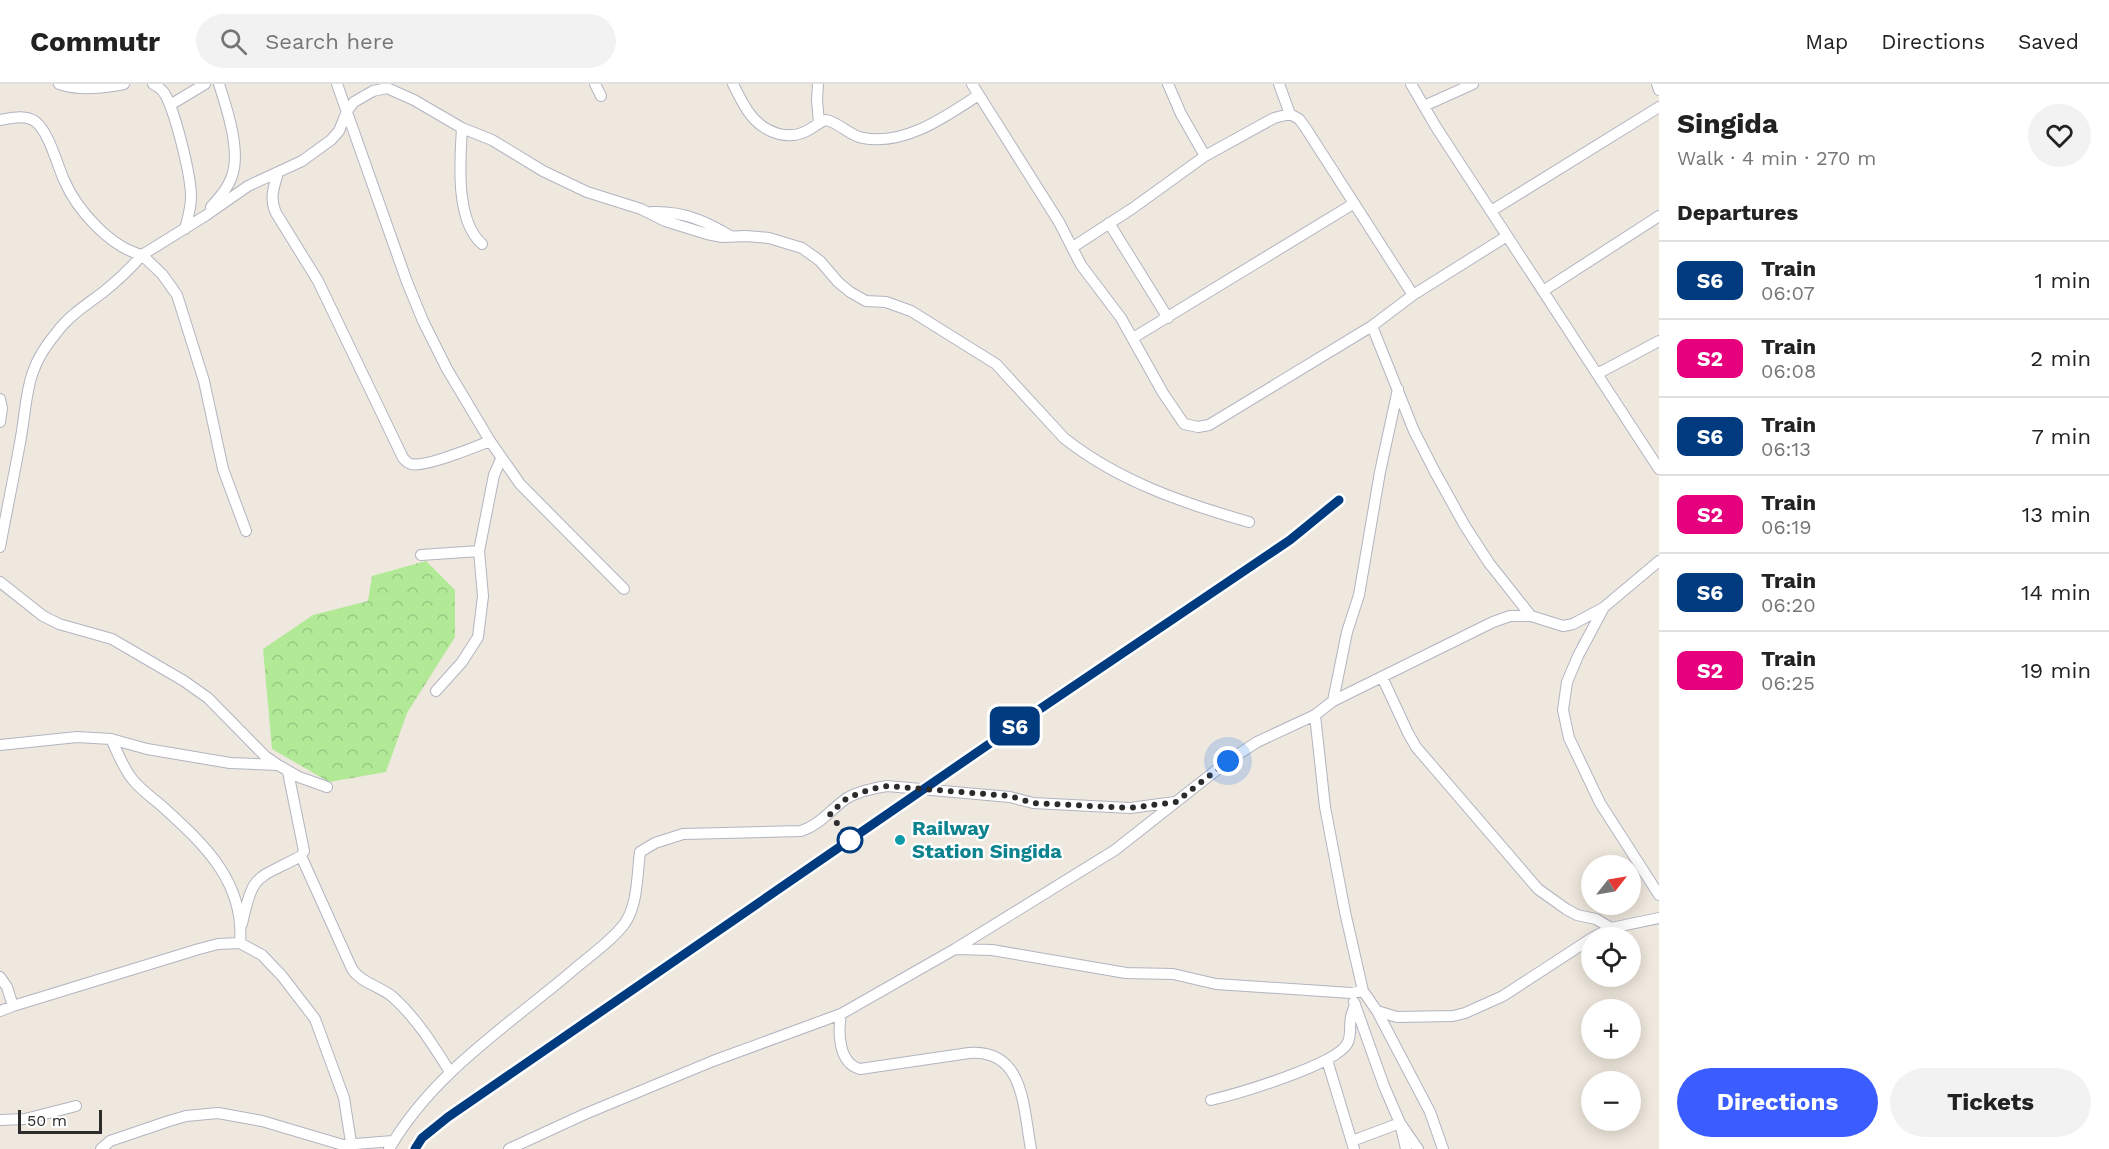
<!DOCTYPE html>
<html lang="en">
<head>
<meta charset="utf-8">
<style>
  :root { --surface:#fff; --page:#f2f2f2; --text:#222; --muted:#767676; --line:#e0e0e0; --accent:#3b5cff }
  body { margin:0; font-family:"Work Sans",sans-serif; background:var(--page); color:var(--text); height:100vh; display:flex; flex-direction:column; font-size:22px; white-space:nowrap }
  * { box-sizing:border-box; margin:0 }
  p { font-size:20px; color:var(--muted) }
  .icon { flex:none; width:33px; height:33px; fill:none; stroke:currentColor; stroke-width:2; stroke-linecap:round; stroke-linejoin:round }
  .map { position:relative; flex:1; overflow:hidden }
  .details { display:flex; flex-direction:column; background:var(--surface); width:450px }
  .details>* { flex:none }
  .badge { padding:0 12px; border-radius:9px; font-size:21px; line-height:39px }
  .needle { width:39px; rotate:59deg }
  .controls { position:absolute; left:1581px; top:771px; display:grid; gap:12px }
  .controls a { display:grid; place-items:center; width:60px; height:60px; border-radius:50%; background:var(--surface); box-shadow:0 3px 15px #0003; font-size:30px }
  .scale { position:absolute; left:18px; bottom:15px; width:84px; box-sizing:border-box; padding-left:6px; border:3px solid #2c2c2c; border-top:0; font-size:16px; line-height:21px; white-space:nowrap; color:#2c2c2c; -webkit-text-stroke:4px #fff; paint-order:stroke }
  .you { position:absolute; width:30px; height:30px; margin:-15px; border:4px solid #fff; border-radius:50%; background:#1a73e8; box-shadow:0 0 0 9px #1a73e833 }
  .map>.badge { position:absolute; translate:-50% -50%; box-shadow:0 0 0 3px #fff }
  h2 { padding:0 18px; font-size:22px; line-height:54px }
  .round { display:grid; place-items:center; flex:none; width:63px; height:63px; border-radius:32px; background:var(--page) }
  .head { display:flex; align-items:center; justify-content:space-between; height:102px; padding:0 18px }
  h1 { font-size:28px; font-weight:700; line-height:45px }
  .button { display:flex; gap:12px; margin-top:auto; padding:12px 18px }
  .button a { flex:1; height:69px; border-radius:36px; background:var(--accent); color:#fff; font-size:24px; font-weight:700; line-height:69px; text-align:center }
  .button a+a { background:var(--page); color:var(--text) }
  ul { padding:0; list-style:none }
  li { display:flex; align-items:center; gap:18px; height:78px; padding:0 18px; border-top:2px solid var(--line) }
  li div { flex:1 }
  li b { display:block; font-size:22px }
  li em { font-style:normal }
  li .badge { min-width:66px; font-weight:700; text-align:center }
  header { display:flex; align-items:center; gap:36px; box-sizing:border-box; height:84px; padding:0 30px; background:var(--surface); border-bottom:2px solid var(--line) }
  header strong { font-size:28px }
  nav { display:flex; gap:33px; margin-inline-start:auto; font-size:21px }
  .search { width:420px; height:54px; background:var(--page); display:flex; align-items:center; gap:15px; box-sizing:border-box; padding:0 21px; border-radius:33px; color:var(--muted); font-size:22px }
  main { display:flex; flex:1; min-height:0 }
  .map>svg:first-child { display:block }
</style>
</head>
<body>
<header>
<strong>Commutr</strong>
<div class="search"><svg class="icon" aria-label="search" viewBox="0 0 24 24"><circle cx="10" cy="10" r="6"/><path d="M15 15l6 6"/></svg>Search here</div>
<nav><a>Map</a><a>Directions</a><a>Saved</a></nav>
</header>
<main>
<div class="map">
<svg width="1659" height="1065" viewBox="0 0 1659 1065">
  <defs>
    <pattern id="forest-crowns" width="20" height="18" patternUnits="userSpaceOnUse" patternTransform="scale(1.5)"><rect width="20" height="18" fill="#b1e997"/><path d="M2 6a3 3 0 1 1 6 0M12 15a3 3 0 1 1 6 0" fill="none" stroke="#98c882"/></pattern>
  </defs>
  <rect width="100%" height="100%" fill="#efe8de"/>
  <path fill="url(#forest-crowns)" d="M426,477L455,506V553L407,629L386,688L329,698L272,665L263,565L313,531L368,517L372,492Z"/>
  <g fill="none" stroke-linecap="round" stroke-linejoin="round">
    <g stroke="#b2b4c1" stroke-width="12">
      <path id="minor" d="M59,0C80,7 102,4 124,0
        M153,0C159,3 163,6 166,12C176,32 191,91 191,113C191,124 188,134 185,145
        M337,0L407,198L423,237L447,285L490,357L520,400L624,505
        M595,0L601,12
        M733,0C744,22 753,43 779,50C787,52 794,52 802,49C811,46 817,39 826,36C840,39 850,52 863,54C904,62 945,33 977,12
        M818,0L817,16L819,39
        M972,0L1059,138L1081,181L1121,234L1163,309L1184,340L1198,343L1209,341L1372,242L1413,211L1507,152
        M1168,0L1181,30L1205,72
        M1279,0L1290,30
        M1411,0L1436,43L1659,385
        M1657,0L1659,6
        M170,21L205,0
        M1424,22L1473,0
        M0,36C11,34 26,30 36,38C49,49 57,80 64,96C77,126 110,163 142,171L205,132L248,102L302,77L331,56L339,47L347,27L354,18L373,7L387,4L414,16L462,44L492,56L543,87L587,108L641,125L665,137L707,150L722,153L746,152L769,154L802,164L820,177L838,198L850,208L866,217L886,218L911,227L996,280L1064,354C1118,397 1183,419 1249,438
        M462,44C460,77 455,136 482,160
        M278,89C274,103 269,114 276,129L318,197L403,374C406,377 407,379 411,380C424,384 475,363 490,357
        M211,123C219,114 228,104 232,92C241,67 227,25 219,0
        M1491,127L1659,23
        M652,128C683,127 706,137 732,153
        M1109,139L1168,234
        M1073,163L1133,124L1205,72L1274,34L1290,30L1299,35L1305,43L1413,211
        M1543,207L1659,132
        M1372,242L1414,347L1435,388L1465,442L1489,479L1531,532L1563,542L1573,540L1603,524L1659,477
        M1133,254L1353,120
        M1597,290L1659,257
        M0,315L2,324L0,338
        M0,463C6,430 13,397 19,364C29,315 22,289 57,248C69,232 86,221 102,209C116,198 130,185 142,171L162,190L177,211L204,297L223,385L246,447
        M421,471L479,467
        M0,498L43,532L59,540L112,555L184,597L208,614L265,672L278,681L299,693L327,703
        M1603,525L1578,572L1567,598L1563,626L1569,654L1600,719L1659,811
        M1382,593L1408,649L1416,663L1538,805L1566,825L1577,831L1596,835L1611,844
        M436,607L462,578L478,553L483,512L479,467L494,391L501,375
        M1333,617L1347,548L1359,511L1380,388L1398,305
        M1315,631L1325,723L1345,828L1363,907L1377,927L1430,1028L1443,1065
        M111,655C118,669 123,684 133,696C141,706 154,715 164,724C205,761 245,799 240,859L262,871L282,892L315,935L344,1014L352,1065
        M0,661L77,653L111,655L147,665L230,679L278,681
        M301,772L352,885C362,900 381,902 394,914C417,935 433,961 450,988
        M242,840C253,787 257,796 301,772L304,767L288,688
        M1592,854L1611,844L1659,834
        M956,865L992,866L1126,889L1173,890L1216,900L1351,909L1363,907
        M0,893L7,903L13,922
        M1354,918L1384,1002L1400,1039L1406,1065
        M0,927L13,922L199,865L218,860L240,859
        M1377,927L1397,933L1453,932L1465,929L1503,912L1592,854
        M841,930C838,948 838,979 860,985L969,969C1025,965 1023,1024 1031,1065
        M1327,976L1354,1065
        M1211,1016C1237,1010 1335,981 1347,960C1352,952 1349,942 1351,933C1352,929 1354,924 1355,920
        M0,1036L25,1035L76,1022
        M1352,1057L1400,1039L1418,1065
        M101,1065L110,1057L169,1037L186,1032L218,1029L262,1037L343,1061L393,1057
        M389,1065C433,989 506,943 571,888C588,873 611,858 625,839C638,820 637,790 640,768L655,759L683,750L801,747C820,741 831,725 847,714C859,707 874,704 887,702L1010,713L1033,719L1130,724L1175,718
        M509,1065L585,1030L713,977L841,930L955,865L1115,766L1228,677L1257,658L1315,631L1333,617L1493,538L1510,532H1531"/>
    </g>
    <use href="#minor" stroke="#fff" stroke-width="10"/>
    <path stroke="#a0a3b8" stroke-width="3" d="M415,1065L422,1054L448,1033L1037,627L1290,456L1339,416"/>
  </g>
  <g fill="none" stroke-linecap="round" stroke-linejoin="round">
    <g stroke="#fff" stroke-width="14">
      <path id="line" d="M415,1065L422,1054L448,1033L1037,627L1290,456L1339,416"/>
    </g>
    <use href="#line" stroke="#003b80" stroke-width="9"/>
    <path stroke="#2c2c2c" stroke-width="6" stroke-dasharray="0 10.8" d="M850,756L830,730L847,714L871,705L887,702L1010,712L1033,719L1130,724L1176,718L1228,677"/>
  </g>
  <circle fill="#fff" stroke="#003b80" stroke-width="3" cx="850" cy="756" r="12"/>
  <circle fill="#0f9aa8" stroke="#fff" stroke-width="2" cx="900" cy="756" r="6"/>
  <g text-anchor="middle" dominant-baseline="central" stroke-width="4.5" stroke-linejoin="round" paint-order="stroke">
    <g font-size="20" font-weight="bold" fill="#0d838f" stroke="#fff" text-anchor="start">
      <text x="912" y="744">Railway<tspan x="912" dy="23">Station Singida</tspan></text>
    </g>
  </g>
</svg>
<div class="controls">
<a><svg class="needle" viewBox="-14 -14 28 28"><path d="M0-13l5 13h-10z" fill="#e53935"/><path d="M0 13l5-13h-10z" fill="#767676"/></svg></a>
<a><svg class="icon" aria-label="locate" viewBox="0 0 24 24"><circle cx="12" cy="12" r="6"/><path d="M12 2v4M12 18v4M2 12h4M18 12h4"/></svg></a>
<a>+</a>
<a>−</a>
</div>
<div class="scale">50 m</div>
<div class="you" style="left:1228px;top:677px"></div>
<b class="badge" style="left:1015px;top:642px;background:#003b80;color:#fff">S6</b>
</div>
<section class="details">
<div class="head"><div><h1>Singida</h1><p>Walk · 4 min · 270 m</p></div><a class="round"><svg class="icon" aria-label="heart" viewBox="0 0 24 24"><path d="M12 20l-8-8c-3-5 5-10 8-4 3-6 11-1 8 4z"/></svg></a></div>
<h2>Departures</h2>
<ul>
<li><span class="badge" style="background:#003b80;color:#fff">S6</span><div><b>Train</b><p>06:07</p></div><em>1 min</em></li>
<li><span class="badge" style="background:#e6007e;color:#fff">S2</span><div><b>Train</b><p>06:08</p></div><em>2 min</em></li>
<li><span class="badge" style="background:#003b80;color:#fff">S6</span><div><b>Train</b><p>06:13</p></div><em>7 min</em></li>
<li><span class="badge" style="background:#e6007e;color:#fff">S2</span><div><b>Train</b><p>06:19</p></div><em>13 min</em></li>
<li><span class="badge" style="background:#003b80;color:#fff">S6</span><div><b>Train</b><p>06:20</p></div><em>14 min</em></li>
<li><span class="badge" style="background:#e6007e;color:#fff">S2</span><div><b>Train</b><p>06:25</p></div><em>19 min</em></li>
</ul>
<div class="button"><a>Directions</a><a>Tickets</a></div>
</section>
</main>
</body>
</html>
